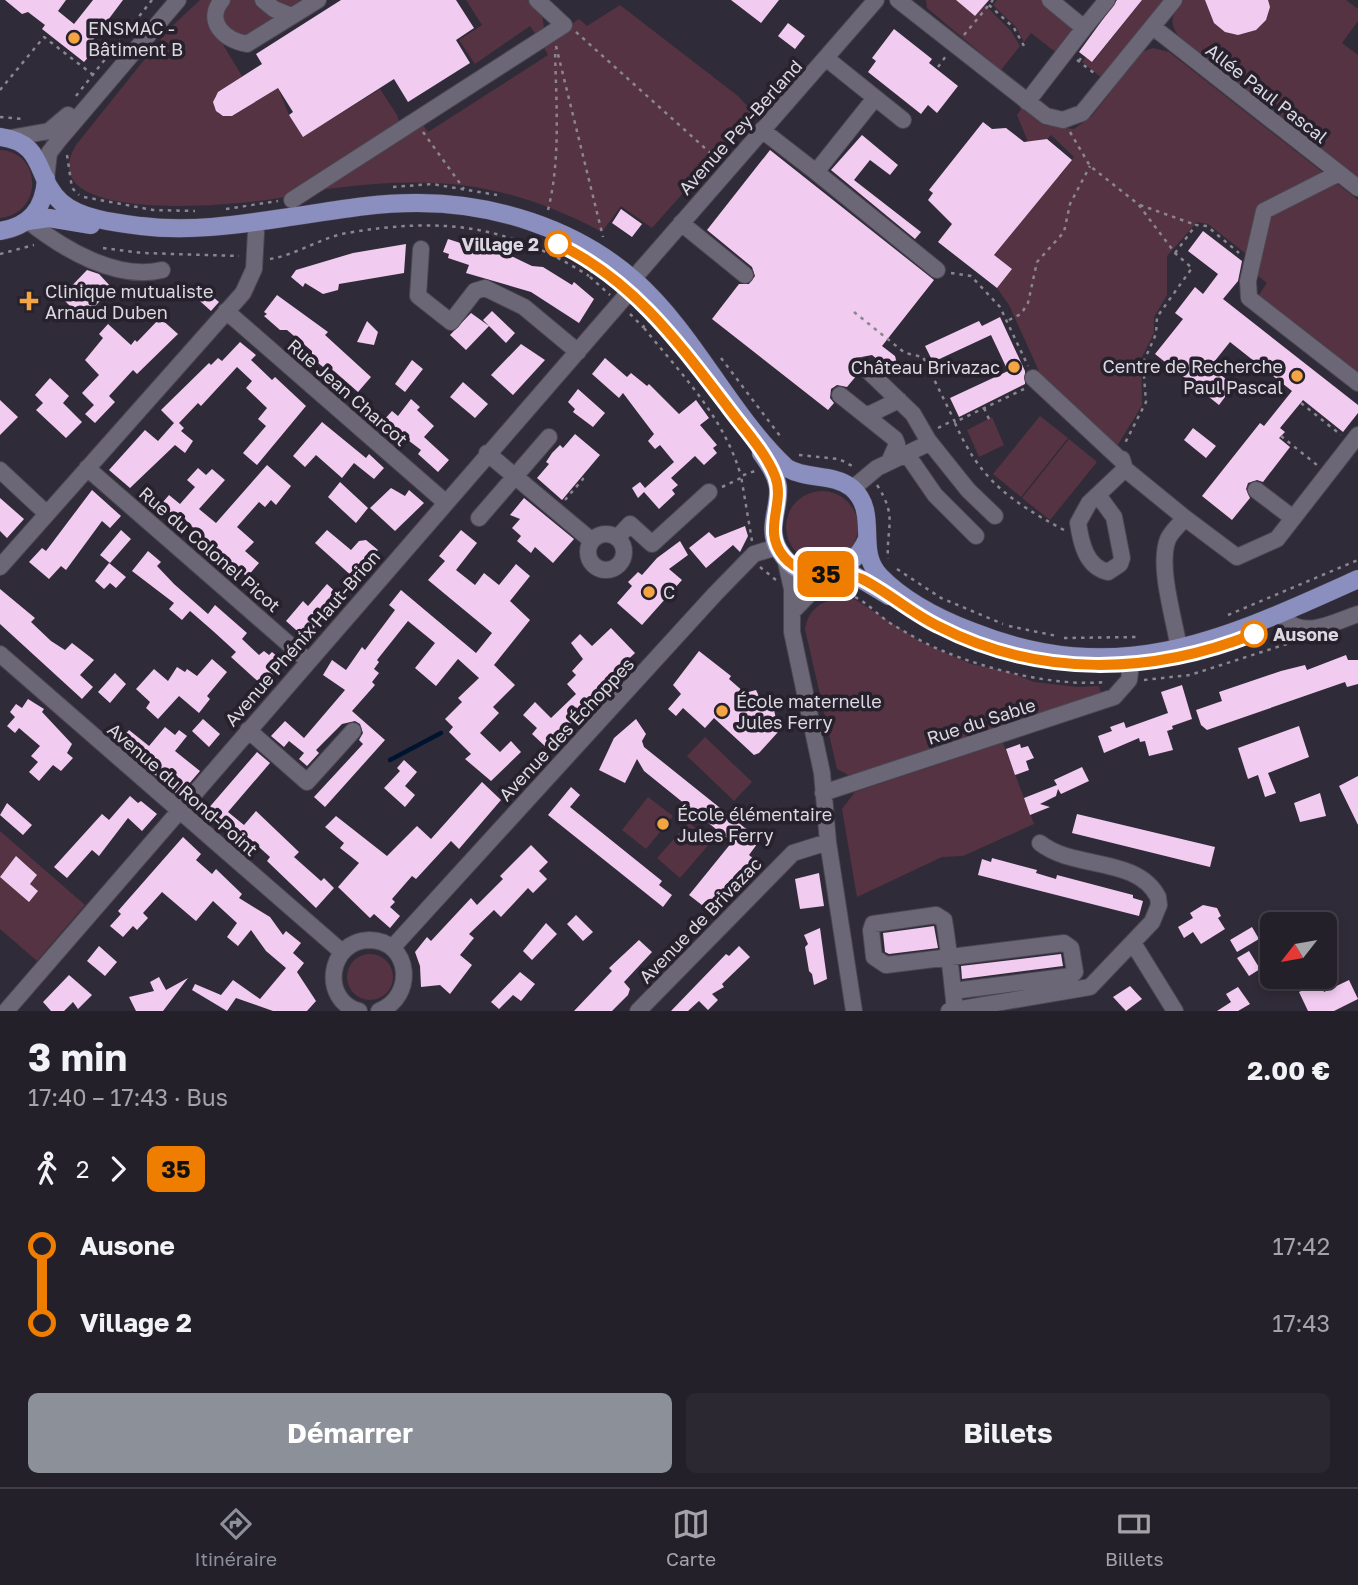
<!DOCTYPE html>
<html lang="fr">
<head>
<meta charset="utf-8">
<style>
  :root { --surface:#24202a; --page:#2c2832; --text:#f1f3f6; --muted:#a3a3a8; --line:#413e47; --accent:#8c9099 }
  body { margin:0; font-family:"Golos Text",sans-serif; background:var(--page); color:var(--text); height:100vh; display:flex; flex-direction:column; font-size:26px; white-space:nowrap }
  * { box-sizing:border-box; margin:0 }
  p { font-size:23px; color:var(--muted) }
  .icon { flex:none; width:38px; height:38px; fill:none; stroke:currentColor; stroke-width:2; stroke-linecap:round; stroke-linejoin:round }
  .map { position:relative; height:1011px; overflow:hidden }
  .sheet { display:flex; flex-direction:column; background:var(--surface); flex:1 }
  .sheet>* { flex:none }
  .badge { padding:0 14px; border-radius:10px; font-size:24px; line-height:46px }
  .needle { width:46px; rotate:239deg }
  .fabs { position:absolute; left:1260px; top:912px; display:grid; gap:14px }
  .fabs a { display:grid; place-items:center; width:77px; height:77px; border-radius:10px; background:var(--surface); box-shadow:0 4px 10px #0003,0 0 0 2px var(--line); font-size:35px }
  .map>.badge { position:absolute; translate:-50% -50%; box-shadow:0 0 0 4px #fff }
  .legs { display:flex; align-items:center; gap:10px; height:77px; padding:0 28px; font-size:23px }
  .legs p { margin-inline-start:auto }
  .summary { display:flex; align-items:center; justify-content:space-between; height:119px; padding:0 28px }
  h1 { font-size:38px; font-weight:700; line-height:52px }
  .button { display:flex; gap:14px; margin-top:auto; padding:14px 28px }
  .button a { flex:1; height:80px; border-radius:10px; background:var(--accent); color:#fff; font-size:28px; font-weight:700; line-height:80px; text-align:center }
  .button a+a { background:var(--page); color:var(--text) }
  ul { padding:0 28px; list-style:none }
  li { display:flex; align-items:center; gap:24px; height:77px; font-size:26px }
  li i { display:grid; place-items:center; width:10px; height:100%; margin:0 9px; background:currentColor }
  li i::after { content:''; width:18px; height:18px; margin:-9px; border:5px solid; border-radius:50%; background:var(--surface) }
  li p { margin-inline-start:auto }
  li:first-child i { background:linear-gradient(#0000 50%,currentColor 0) }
  li:last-child i { background:linear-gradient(currentColor 50%,#0000 0) }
  .menu { display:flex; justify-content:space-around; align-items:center; height:98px; border-top:2px solid var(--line); background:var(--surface); font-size:19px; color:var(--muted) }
  .menu a { display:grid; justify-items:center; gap:4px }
  .menu .on { color:var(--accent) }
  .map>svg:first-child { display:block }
</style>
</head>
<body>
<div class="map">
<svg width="1358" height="1011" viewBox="0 0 1358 1011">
  <rect width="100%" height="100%" fill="#302b38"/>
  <path fill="#563342" d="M200,0H310L252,37L219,38L242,76L215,96L214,106L219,114L233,116L278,88L289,115L303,137L380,89L397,115L399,122C374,140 349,157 324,174C315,181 304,192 294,195C257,205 26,229 76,145L168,30Z
    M466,0H527L542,14L544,29L538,37L530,26L475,64L459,40L482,25Z
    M926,0H956L975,16L985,5L1011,31L1020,46L1001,70L927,8Z
    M997,0H1041L1078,29L1058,54L1031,33L1024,42L1016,27L993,5Z
    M1142,0H1164L1102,78L1082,62L1086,57L1093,62Z
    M1183,0H1346L1358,9V21L1342,43L1358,55V177L1181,39C1168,24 1171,14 1183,0Z
    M620,5L738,96L754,113L652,228L621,206L602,232C500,178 426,175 313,191L421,122L428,132L548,55L542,44L579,19L587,26Z
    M1153,48L1169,52L1358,200V378L1258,296L1267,283L1251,270L1250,257L1208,224L1197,222L1167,256V295L1154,317V333L1141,359L1142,405L1116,448L1043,380L1009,305L997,288L1012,269L993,257L1049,186L1054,172L1060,176L1074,157L1051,135L1047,139L1028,142L1017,115L1022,108L1044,125L1074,129L1092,116L1142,52Z
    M0,150C43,152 43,214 0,218Z
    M1040,416L1068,438L1021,497L993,474Z
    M992,417L1004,445L979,457L967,430Z
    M1069,439L1097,462L1050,520L1022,498Z
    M786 527a36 36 0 1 1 72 0a36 36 0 1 1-72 0Z
    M843,596L856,600L921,642L971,664L1009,672L1034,682L1078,687L1099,686L1101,693L850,776L837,769L805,629C809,607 822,602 843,596Z
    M705,737L752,782L734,801L687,756Z
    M1003,743L1034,824L963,856L942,857L857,897L842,809L855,792Z
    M648,797L673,816L646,849L622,830Z
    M689,822L711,842L680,878L657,858Z
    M0,831L85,905L37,961L0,929Z
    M347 977a23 23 0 1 1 46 0a23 23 0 1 1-46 0Z"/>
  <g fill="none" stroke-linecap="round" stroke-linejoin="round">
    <path stroke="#001430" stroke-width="4.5" d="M390,760L441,733"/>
  </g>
  <path fill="#f1cbf0" d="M5,0H66L58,11L74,24L93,0H123L87,48L92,53L84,62L42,29L45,25L28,12L22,14Z
    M341,0H456L474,28L456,40L470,63L408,102L394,79L303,137L289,115L293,112L278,88L232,116H223L216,111L213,102L218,92L262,64L256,54Z
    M731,0H779L761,23Z
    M956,0H989L975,16Z
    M1117,0H1142L1092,62L1079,52Z
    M1205,0H1268L1270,7L1266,20L1256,30L1238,35L1225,32L1214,23Z
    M788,23L805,36L795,49L778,36Z
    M894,29L932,59L929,63L958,86L937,113L928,105L921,114L868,72L876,61L872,58Z
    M983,122L992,129L1006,128L1024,142L1047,139L1072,160L994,255L1012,269L997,288L938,242L952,224L928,200L933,193L929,190Z
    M862,135L898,165L890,175L870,160L854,180L921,232L915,239L831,170Z
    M770,150L934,280L882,346L895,356L898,368L889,369L872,355L856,358L853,368L857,375L847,387L837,385L831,389L830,398L834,403L828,410L712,319L739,284H749L755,276L752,267L707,230Z
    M621,209L642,224L632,237L612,223Z
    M1203,231L1242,261L1238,281L1223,299L1358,405V413L1343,432L1303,400L1280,428L1285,432L1279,438L1290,447L1263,482L1257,480L1248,483L1246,489L1250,498L1232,520L1202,496L1260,423L1264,426L1292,391L1230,342L1210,367L1234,385L1219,405L1155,354L1183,319L1175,313L1195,287L1203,294L1218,274L1188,251Z
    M448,239L476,248L491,250L492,247L532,266L543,267L572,285L574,282L594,299L579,323L531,292L466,273L469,265L448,258L449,254L443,252Z
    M406,244L404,273L339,284L338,290L323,294L305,283L303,287L291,277L296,270L353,253Z
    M87,270L99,274L112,288L83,319L61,297Z
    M200,286L219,302L211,311L192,294Z
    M277,295L328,332L325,335L371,377L358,392L334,371L330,368L328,371L312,358V351L287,330H280L264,316L267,314L264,312Z
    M492,311L515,333L506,343L483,320Z
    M471,313L489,326L466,350L450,335Z
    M1000,317L1025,371V384L959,417L950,398L1008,371L991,335L933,362L925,346L979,321L982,326Z
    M160,318L178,334L137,374L133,370L109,396L115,402L95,423L85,414L94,405L82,393L99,375L85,360L103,338L99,334L108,324L131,345L135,340L137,342Z
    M367,321L378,332L374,345L357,342Z
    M240,342L256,355L251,360L272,380L275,377L306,406L257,465L243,453L266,426L258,419L267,408L246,388L252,381L237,367L201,406L198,403L179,423L184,428L181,431L193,441L185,453L175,445L130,488L109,470L145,430L158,441L174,423L161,410L209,363L211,365L218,358L222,361Z
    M521,344L545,360L513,395L491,375Z
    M605,358L627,377L631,373L647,386L649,384L679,414L696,400L709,418L700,425L717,445L713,448L717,453L704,465L695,456L671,478L678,485L672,490L675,494L659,509L644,492L638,498L632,488L640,482L645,488L674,462L660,445L655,449L648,441L654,434L623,393L619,398L592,374Z
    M412,360L423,369L405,392L395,384Z
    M50,378L69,396L63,403L82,422L66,438L36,410L43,403L35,395Z
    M463,382L488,404L475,418L450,397Z
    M578,389L605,413L593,427L573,412L575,409L568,402Z
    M411,399L420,407L417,410L434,426L424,437L449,460L438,472L418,454L421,450L383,421L392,411L398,416Z
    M0,400L18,417L0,435Z
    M322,422L366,458L369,454L384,468L374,479L354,463L342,478L316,455L305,467L293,456Z
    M1193,428L1216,446L1206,458L1184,440Z
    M575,434L600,455L562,500L537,478L549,464L546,462L552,453L560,445L563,448Z
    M267,465L291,486L276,505L271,500L265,507L259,502L237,527L254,542L245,551L259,563L247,577L187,522L185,525L170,512L165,517L157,509L169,495L180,504L195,487L187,480L198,468L206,475L212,469L225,480L199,509L216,523Z
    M340,482L368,508L356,523L328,497Z
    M391,488L405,496L409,490L424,503L395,531L370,508Z
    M92,490L121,516L110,528L102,521L66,570L61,566L49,579L29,562L42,548L46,551Z
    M0,498L24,519L7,538L0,531Z
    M524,498L574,539L553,563L535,547L531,553L517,541L521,536L512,528L520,519L510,515Z
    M745,526L748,536L740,552L733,545L706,568L689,548L709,532L715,538Z
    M121,530L131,539L110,563L100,555Z
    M327,530L351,550L359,541L366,540L378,550L354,578L315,543Z
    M461,530L477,543L456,570L475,585L484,573L499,585L516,564L530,576L510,601L530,620L494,665L515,685L493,707L499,713L480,733L500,752L511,741L521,752L491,781L465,759L471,754L449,732L453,727L445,719L462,702L458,698L479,678L458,659L436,686L415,668L435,643L408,621L377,660L379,662L374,669L379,673L372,682L375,685L352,711L385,740L325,807L314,797L363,744L359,740L363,733L360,724L355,721L342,724L316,750L319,753L307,766L299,759L304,753L289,741L284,747L271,736L285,721L304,738L345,690L323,675L332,660L346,670L362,647L365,650L395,610L389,605L401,590L476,653L492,633L428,580L445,561L439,556Z
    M680,541L688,555L669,569L682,580L642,625L617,603L632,586L628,582L638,572L642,575L657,558Z
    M148,551L161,562L157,566L174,584L208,614L215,605L247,633L242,639L259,655L264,651L269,655L272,652L285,663L263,686L231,657L236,652L213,631L190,611L182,620L169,609L174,603L132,571Z
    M109,563L126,577L116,588L110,583L104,589L95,581Z
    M327,584L341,597L305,638L286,621L303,601L308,606Z
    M0,589L35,618L31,622L51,641L65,650L72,643L94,660L80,675L93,687L82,699L0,624Z
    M611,628L635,653L581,705L585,709L547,748L532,734L537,728L523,715L535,702L551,718L576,694L567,684L576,675L572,671L583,659L571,643L580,634L592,646Z
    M699,651L731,676L729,679L745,693L756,690L761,701L773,706L779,731L759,753L754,755L714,718L705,728L683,708L676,716L668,709L681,694L673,685Z
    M1346,655L1348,660H1358V684L1347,687L1345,682L1207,730L1201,725L1196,710L1222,701L1219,692L1281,671L1305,665L1307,670Z
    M212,659L227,672L207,696L210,699L199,713L179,696L158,719L146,708L150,702L136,689L154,669L168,681L177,667L185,672L187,669L197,676Z
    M115,673L126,684L110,703L98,692Z
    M1182,685L1192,719L1172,726L1173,729L1167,731L1173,750L1149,756L1145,741L1140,742L1139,738L1104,753L1098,736L1112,731L1110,727L1124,722L1126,728L1168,713L1161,692Z
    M28,699L44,709L42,712L72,744L67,753L73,758L61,771L53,765L39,781L29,772L38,762L31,756L40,746L19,728L15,733L7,726L15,717L10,712L16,704L22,708Z
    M203,719L220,734L209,747L192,731Z
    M636,719L646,734L642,741L644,747L760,840L749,855L755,860L707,909L689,895L732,842L644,771L637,759L625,783L599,770L614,738Z
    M1299,726L1309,757L1268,773L1276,793L1265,797L1258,775L1248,779L1238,748Z
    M165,727L175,735L179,730L187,736L175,751L200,771L182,792L176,793L146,767L135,755L138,751L123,737L129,730L149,746Z
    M1020,744L1021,748L1028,746L1034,758L1026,761L1029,770L1015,775L1006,749Z
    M257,752L270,763L228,812L244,825L256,811L299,852L294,857L321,881L324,878L334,888L316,908L267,861L270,857L250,839L246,844L207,810Z
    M404,760L417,772L405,786L415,795L405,807L384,788L400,771L397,768Z
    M1082,767L1089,781L1061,794L1058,789L1056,796L1040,804L1050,807L1030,815L1024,798L1057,785L1054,780Z
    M1358,776V825L1339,786Z
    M482,782L501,800L459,849L451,841L416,879L412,876L392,899L395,902L390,907L400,916L390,928L374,914L370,918L338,887L359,863L340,848L344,843L325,827L336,816L387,856L417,826L431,839Z
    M571,787L580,795L570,807L662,881L659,885L672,895L663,907L548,815Z
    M1320,793L1326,816L1300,822L1294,803Z
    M130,796L138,803L141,801L157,814L142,831L128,818L99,856L92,850L67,878L54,867L102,814L109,820Z
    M7,803L32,825L23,835L0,815Z
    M1077,814L1215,847L1210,867L1072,833Z
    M183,837L201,854L196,860L212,874L216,869L242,894L239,898L270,917L283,935L286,931L301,943L293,953L304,963L297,972L316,1001L307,1011H273L236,998L227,1011L192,990L195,984L221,995L233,980L260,999L286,968L266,951L251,930L238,946L227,937L237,923L213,901L196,921L162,892L143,913L148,918L137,930L133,926L123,937L110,926L121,914L118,911Z
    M531,845L548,862L539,871L547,879L533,893L528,888L501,917L494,910L469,934L474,938L460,955L472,965L450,994L440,985L421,987L420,966L415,952L427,937L431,941L471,898L477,905L503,879L500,876Z
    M16,856L37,875L30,884L38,891L29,902L0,877Z
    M992,858L1037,870L1036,873L1056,879L1057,875L1133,895V898L1143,901L1139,916L978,875L982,859L991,862Z
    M819,873L824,906L800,909L795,879Z
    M1203,905L1217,908L1221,916L1218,918L1225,929L1201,944L1193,932L1184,938L1178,927L1193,918L1190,913Z
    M576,915L593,932L583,941L567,924Z
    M546,923L557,934L532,960L523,951Z
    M934,926L938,948L889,954L885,952L883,933Z
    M1252,927L1259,939L1237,952L1230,940Z
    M820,928L827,979L814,985L812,974L809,971L805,947L808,944L804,935Z
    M639,940L652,952L624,982L630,989L628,995L612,1011H574L612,971L609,968Z
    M99,946L117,962L105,976L87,961Z
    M739,946L750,957L722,984L724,987L712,994L718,1000L708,1010L699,1001L688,1011H671L726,954L729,956Z
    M1249,951L1260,969L1249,976L1237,958Z
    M1061,954L1063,966L962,979L961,966Z
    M520,972L535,984L521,1001L513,995L499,1009L491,1002Z
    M69,975L92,995L78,1009L73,1002L64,1011H51L43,1002Z
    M159,977L166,990L188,978L163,1011H136L129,997L154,991L150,982Z
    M1349,980L1358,999L1334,1011H1308L1299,992L1320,982L1324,992Z
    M1130,986L1142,999L1126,1011L1113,997Z
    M1238,987L1250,1004L1238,1011H1217L1231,1002L1226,994Z"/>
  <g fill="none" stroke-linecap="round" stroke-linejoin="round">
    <g stroke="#4b4651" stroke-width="18">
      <path id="minor" d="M222,0C204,22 225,40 247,44L318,0
        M263,0L274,9L291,16
        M898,0L1046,116L1063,120L1082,113L1174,0
        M1050,0L1084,28L1107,0
        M1153,27L1358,188
        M827,59L903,120
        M1027,102L1084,28
        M762,130L816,172L875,98
        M10,138L49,131L68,115
        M816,172L937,270
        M1339,173L1264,211L1248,281L1249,298L1358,383
        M46,179L49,153L58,141L178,0
        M292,200L564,25L537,0
        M28,221C63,249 117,281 162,270
        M681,223L745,275
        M421,249L418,296L451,322L475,291L485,288L524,307L578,352
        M633,279L876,0
        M226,311L445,502
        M1033,378L1123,462
        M840,395L895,439L897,444L890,460
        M866,416L899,400
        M928,440L968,490L995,516
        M487,453L592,541
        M906,453L935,495L976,536
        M1122,459L1125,469L1185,518
        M87,468L307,660
        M0,470L46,513
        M852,489L877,468L925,445L928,440L913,414L863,366
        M1256,490L1293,518
        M1098,495L1114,517L1122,558L1120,564L1108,572C1086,567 1081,543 1078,523L1089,503L1125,469
        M479,518L549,437
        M588 552a18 18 0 1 1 36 0a18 18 0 1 1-36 0Z
        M617,538L630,524L652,544L709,492
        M785,558L792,589V632L822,773L828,842L854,1011
        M0,567L243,293L254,269L256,232
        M793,611L829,574
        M1286,621C1308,638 1334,622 1358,614
        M1179,649C1175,621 1157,566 1168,539C1171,532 1180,524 1185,518L1237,557L1277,539L1358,435
        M0,654L342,952
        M248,730L307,782L353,731
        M823,793L1114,697L1129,680L1131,665
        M1133,943L1175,1011
        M392,948L715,594L754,554L777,547
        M953,991L1071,976L1075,972L1071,948L1064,943L886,965L874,957L871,930L873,924L936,915L944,920C949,950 952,980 955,1010
        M6,1011L630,291
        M359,1011C320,1000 328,941 369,940C411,940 416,997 379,1011
        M638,1011L793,853L828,842
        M949,1011L1090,987L1152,922L1159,905L1158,897C1137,856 1074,870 1040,843"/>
    </g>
    <g stroke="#4b4651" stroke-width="19">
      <path id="major" d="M0,137C47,143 34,178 61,202C80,219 116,223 141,226C189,232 236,225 283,218C326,212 370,203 414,203C491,202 575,228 634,280C695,334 729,414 787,468C807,480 833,473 852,488C880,513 855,551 880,576C903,600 940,619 971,631C1119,690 1223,640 1358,579
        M28,221L49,218L91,225
        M0,231C30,226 44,209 46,179
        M761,453C768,463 776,474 778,487C780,509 766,528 779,550C803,590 851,577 867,539
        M835,572L854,575L889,596"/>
    </g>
    <path stroke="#8a8691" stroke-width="2.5" stroke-dasharray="3.5 5" stroke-linecap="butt" d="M989,5L1014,28L1024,46
      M576,32L717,159
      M964,35L993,0
      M556,46L603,237
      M1077,60L1094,73
      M1079,61L1083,55
      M938,67L946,56
      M0,90L44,37L92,74
      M76,96L152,0
      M0,117L24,119
      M423,132L464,189
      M1070,132L1090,166L1138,204L1175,253L1192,268L1157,317L1156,334L1143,363L1146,402L1125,443
      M67,155L72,188L79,195
      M393,187L432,184L497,195
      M84,197L153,210L195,211
      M1140,205L1196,225
      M226,209L278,201
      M548,210C561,159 556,101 555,49
      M103,248L142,253L239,256
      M1175,253L1196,225L1207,226L1239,253
      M0,254L34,245
      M270,259C296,255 320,238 347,233C441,217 507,224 589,276
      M593,270L589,276L610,295
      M951,273L971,276L1000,307L1028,366
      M854,312L905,353L923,357L955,422L1024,389
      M630,314L643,327L650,320
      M1009,320L1021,314L1028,303L1037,262L1064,232L1070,204L1090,166
      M644,328C682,375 724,417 741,476
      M721,358L780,436
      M1301,403L1341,435
      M984,408L989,419
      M955,423C980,480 1010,501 1064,530
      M938,428L954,420
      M1281,436L1317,465
      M799,455L839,459L856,468
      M877,485C898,517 886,527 888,559
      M722,487L741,478
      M565,500L583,479L578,475
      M752,541L741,476L755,471
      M760,567L776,580
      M897,569L941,598L1003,624
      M830,595C858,589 869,609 890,623C907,633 925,644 943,651C989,670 1056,687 1106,682
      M1228,615L1358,560
      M1009,626L1057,636
      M1064,638L1137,637
      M1144,680L1190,675L1293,642"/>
    <use href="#minor" stroke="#6c6776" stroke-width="16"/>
    <use href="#major" stroke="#8a8fc0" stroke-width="18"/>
  </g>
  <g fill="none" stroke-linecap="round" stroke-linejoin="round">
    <g stroke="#fff" stroke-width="16">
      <path id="line-1" d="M558,244C633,280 678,342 727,406C743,428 765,451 775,476C786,504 761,530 784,557C805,582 835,567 862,579C888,592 911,613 938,626C1039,678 1151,675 1254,634"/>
    </g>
    <use href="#line-1" stroke="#ee7d00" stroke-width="10"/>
  </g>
  <g fill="#f3a443" stroke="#26212d" stroke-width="2.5">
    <circle cx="74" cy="38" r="7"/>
    <path d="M25.5 290.5h7v7h7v7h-7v7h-7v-7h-7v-7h7z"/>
    <circle cx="1014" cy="367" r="7"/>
    <circle cx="1297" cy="376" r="7"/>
    <circle cx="649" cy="592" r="7"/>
    <circle cx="722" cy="711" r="7"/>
    <circle cx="663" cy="824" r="7"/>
  </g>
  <g fill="#fff" stroke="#ee7d00" stroke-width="3.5">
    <circle cx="558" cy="244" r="12"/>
    <circle cx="1254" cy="634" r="12"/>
  </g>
  <g text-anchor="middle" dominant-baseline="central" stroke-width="7" stroke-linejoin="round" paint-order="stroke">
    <g font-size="18" fill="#dbd8e1" stroke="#26212d" text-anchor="start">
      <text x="88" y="28">ENSMAC -<tspan x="88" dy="21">Bâtiment B</tspan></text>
      <text x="45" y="291">Clinique mutualiste<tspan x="45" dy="21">Arnaud Duben</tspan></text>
      <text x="1283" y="366" text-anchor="end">Centre de Recherche<tspan x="1283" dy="21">Paul Pascal</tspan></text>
      <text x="1000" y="367" text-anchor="end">Château Brivazac</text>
      <text x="663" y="592">C</text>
      <text x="736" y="701">École maternelle<tspan x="736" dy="21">Jules Ferry</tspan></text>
      <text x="677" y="814">École élémentaire<tspan x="677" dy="21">Jules Ferry</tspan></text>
    </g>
    <g font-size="18" fill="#dbd8e1" stroke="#26212d">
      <text transform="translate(1267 93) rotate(38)">Allée Paul Pascal</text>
      <text transform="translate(740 127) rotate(-48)">Avenue Pey-Berland</text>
      <text transform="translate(348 392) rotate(41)">Rue Jean Charcot</text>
      <text transform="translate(210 549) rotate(41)">Rue du Colonel Picot</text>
      <text transform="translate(302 638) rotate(-49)">Avenue Phénix Haut-Brion</text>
      <text transform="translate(981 721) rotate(-18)">Rue du Sable</text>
      <text transform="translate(566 729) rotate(-47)">Avenue des Échoppes</text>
      <text transform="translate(183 789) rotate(41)">Avenue du Rond-Point</text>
      <text transform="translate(700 920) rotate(-46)">Avenue de Brivazac</text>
    </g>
    <g font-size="18" font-weight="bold" fill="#dbd8e1" stroke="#26212d" text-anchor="end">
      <text x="539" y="244">Village 2</text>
      <text x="1273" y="634" text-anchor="start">Ausone</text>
    </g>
  </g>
</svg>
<div class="fabs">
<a><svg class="needle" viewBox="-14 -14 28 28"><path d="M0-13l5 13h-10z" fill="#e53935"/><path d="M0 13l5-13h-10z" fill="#a3a3a8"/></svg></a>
</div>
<b class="badge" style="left:826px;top:574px;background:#ee7d00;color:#111">35</b>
</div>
<section class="sheet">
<div class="summary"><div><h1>3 min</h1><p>17:40 – 17:43 · Bus</p></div><b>2.00 €</b></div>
<div class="legs"><svg class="icon" aria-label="walk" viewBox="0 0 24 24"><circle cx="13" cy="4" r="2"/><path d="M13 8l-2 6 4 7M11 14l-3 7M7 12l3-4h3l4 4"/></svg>2<svg class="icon" aria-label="forward" viewBox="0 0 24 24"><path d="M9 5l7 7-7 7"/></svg><b class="badge" style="background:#ee7d00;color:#111">35</b></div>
<ul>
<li><i style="color:#ee7d00"></i><b>Ausone</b><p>17:42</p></li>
<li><i style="color:#ee7d00"></i><b>Village 2</b><p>17:43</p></li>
</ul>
<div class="button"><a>Démarrer</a><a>Billets</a></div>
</section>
<nav class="menu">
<a class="on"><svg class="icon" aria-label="directions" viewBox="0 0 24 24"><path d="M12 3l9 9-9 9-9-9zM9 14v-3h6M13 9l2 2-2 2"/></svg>Itinéraire</a>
<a><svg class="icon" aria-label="map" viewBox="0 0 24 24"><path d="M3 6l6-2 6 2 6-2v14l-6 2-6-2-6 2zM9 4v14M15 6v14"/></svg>Carte</a>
<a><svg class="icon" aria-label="tickets" viewBox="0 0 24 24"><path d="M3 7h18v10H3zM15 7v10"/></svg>Billets</a>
</nav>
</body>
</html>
